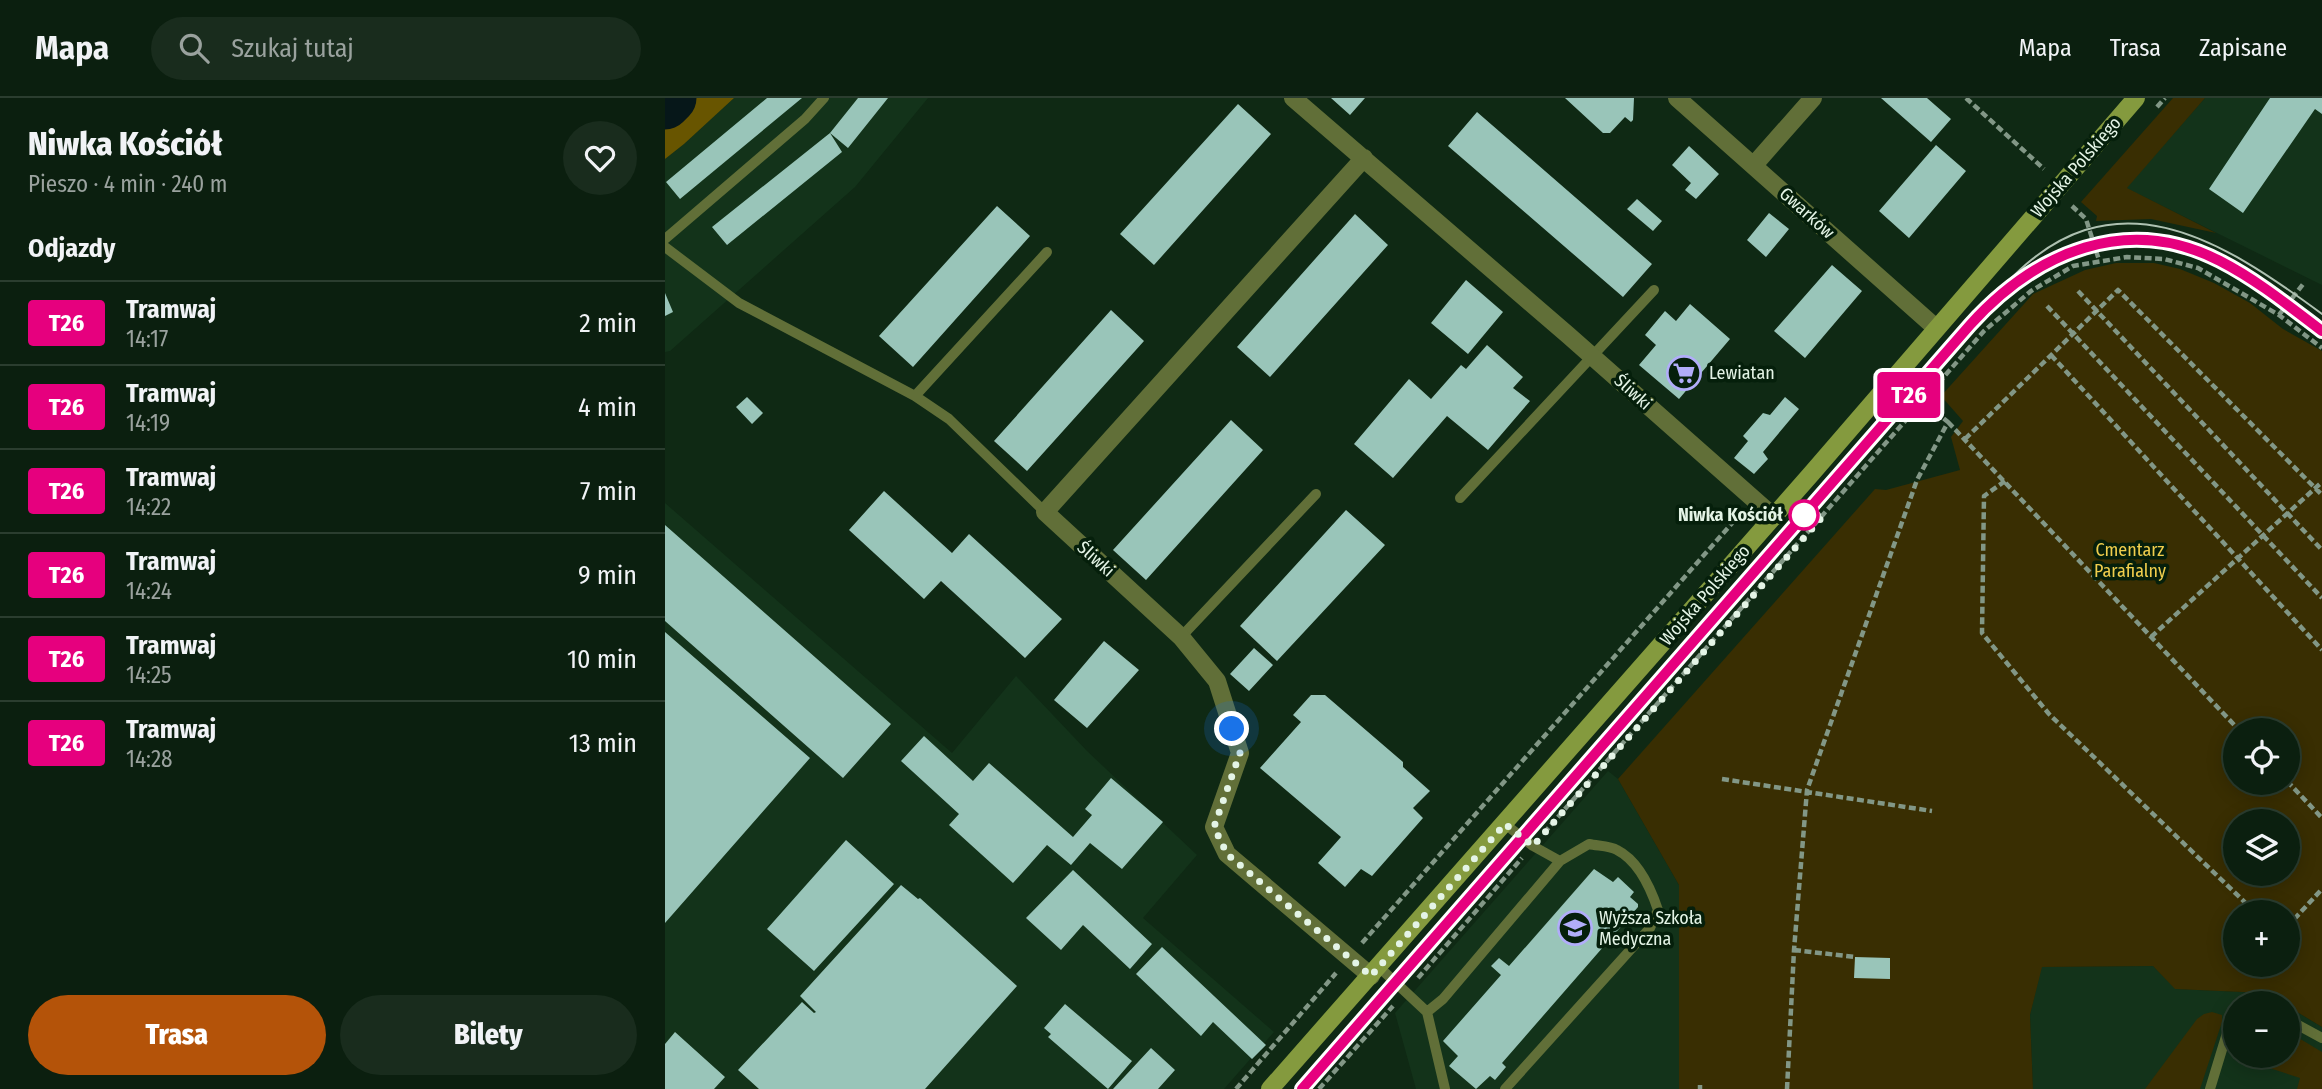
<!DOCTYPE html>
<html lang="pl">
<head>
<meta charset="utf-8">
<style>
  :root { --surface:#0b1f0f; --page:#192c1d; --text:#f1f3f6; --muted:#9aa29e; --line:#2b3d2f; --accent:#b45309 }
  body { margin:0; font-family:"Fira Sans Condensed",sans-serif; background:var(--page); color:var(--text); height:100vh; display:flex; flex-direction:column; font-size:26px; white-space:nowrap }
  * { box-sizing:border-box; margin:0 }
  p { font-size:23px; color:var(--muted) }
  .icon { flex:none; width:38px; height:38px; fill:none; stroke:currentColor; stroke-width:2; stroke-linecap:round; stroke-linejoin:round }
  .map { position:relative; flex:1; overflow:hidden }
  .details { display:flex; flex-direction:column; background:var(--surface); width:665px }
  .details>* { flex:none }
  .badge { padding:0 14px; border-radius:5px; font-size:24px; line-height:46px }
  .tools { position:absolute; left:1558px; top:620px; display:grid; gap:14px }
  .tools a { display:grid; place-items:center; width:77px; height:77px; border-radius:50%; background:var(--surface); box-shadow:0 4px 18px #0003,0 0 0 2px var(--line); font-size:35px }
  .you { position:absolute; width:35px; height:35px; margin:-18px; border:5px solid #fff; border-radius:50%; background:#1a73e8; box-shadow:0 0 0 10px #1a73e833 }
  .map>.badge { position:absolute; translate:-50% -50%; box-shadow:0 0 0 4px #fff }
  h2 { padding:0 28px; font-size:26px; line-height:63px }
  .round { display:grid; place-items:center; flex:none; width:74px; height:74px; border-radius:37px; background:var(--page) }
  .summary { display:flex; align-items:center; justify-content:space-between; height:119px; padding:0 28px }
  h1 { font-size:33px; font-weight:800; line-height:52px }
  .cta { display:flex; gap:14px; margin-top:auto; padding:14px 28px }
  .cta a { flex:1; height:80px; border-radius:42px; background:var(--accent); color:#fff; font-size:28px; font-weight:800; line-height:80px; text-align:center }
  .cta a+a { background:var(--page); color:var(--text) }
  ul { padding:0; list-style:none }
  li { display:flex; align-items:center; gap:21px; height:84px; padding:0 28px; border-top:2px solid var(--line) }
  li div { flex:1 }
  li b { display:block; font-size:26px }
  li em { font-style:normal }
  li .badge { min-width:77px; font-weight:700; text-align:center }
  header { display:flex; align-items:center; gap:42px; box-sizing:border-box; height:98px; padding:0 35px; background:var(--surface); border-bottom:2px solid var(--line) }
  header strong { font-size:33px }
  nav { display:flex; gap:38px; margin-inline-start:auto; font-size:24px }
  .search { width:490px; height:63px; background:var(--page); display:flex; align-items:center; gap:18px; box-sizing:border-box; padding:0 24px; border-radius:38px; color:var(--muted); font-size:26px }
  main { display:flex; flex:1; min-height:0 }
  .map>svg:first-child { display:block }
</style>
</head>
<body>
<header>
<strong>Mapa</strong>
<div class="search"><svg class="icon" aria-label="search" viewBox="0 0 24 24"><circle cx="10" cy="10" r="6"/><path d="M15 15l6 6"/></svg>Szukaj tutaj</div>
<nav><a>Mapa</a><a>Trasa</a><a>Zapisane</a></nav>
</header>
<main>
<section class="details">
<div class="summary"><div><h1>Niwka Kościół</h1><p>Pieszo · 4 min · 240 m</p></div><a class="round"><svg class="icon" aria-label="heart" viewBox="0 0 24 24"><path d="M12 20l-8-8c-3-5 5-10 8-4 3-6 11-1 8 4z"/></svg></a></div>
<h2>Odjazdy</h2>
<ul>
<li><span class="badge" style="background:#e6007e;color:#fff">T26</span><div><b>Tramwaj</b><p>14:17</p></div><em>2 min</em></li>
<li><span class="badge" style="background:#e6007e;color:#fff">T26</span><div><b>Tramwaj</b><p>14:19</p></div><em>4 min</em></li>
<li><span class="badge" style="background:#e6007e;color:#fff">T26</span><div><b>Tramwaj</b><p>14:22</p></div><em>7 min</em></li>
<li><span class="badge" style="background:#e6007e;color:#fff">T26</span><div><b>Tramwaj</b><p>14:24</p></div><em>9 min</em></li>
<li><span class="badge" style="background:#e6007e;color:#fff">T26</span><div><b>Tramwaj</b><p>14:25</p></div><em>10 min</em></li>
<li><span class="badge" style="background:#e6007e;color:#fff">T26</span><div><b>Tramwaj</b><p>14:28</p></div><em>13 min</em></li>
</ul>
<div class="cta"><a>Trasa</a><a>Bilety</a></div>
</section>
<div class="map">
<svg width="1657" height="991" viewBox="0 0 1657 991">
  <rect width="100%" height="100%" fill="#0f2914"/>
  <path fill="#13331a" d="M69,0H263L190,89L5,253L0,254V61L19,46Z
    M1540,0H1657V187L1461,90Z
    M0,405L287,655L351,578L422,653L532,757L478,820L609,934L559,991H0Z
    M943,673L953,681L1014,787V991H751L730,915Z
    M1488,868L1511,891L1599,895L1616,905H1570V957H1622V908L1657,929V991H1368L1365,917L1376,869Z"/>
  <path fill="#392e02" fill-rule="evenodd" d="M1508,0H1540L1462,90L1551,135L1486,121L1431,123L1432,118L1416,104Z
    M1451,165H1489L1515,171L1549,185L1585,205L1618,231L1657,253V929L1622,908V905H1616L1599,895L1510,891L1488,868L1377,869L1365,917L1368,991H1014V787L953,681L1210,391L1221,392L1295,372L1286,339L1298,323L1276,298L1368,196L1420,172ZM1570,632H1622V684H1570ZM1570,723H1622V775H1570ZM1570,814H1622V866H1570Z
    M1547,914L1557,917V924L1535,991H1480L1532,921L1539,916Z
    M1622,933L1657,954V991H1632L1635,980L1589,965L1575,957H1622Z"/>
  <path fill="#685500" d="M0,0H69L19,46L0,61Z"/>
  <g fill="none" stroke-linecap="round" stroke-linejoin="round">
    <path stroke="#061719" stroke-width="51" d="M0,6L6,0"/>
  </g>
  <path fill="#99c5b9" d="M102,0H137L15,101L1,84Z
    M193,0H223L183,50L165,35Z
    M666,0H700L685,17Z
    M900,0H969L968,22L966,24L960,19L945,35H938Z
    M1216,0H1262L1286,21L1266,44Z
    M1605,0H1657V16L1650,11L1578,115L1544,91Z
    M573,6L606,36L489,167L455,136Z
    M812,14L987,166L958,199L783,48Z
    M165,35L177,54L62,147L47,129Z
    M1271,47L1301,73L1244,140L1214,113Z
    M1024,48L1054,76L1031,101L1020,92L1026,85L1007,67Z
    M972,101L997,123L988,133L962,111Z
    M332,108L365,138L248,269L214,238Z
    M1104,115L1124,131L1101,159L1082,142Z
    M690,116L723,147L605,279L572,249Z
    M1167,167L1197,193L1140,260L1109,233Z
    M801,182L838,214L803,256L766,225Z
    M0,195L8,214L0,218Z
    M1025,206L1065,241L1014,301L974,267L991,247L980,237L1000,213L1011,223Z
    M446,212L479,243L362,373L329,343Z
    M822,247L858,279L848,290L865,303L823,352L782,318L728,380L689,346L744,281L766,301L796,267L801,271Z
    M82,299L98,315L87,326L71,309Z
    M1120,299L1134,311L1098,354L1103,361L1089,376L1069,360L1083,343L1078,338L1098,315L1105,317Z
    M566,322L598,352L481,482L448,452Z
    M219,393L287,455L304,436L397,521L360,560L276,483L259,501L184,432Z
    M681,412L720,447L612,563L575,528Z
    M0,427L226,626L178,680L0,523Z
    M0,534L145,660L0,825Z
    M439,543L474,572L422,630L389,602Z
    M589,550L608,567L584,593L565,576Z
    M646,597H660L738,664V669L765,693L748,710L758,720L707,778L696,771L680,789L653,765L676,739L595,670L636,624L628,617Z
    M259,638L308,683L324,665L408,739L427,717L420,711L446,680L498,724L457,771L425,745L406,767L382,747L348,785L284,727L294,716L236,663Z
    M181,742L229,786L149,873L102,831Z
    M929,771L948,784L953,779L969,794L965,799L973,806V809L837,965L841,969L830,982L825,978L811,991L784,968L793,958L778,943L836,877L826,868L834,860L844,868Z
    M408,772L487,846L465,871L418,827L396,852L361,820Z
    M236,787L253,801L255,800L352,888L260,991H94L73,972L137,904L149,915L151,914L135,898Z
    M497,849L601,947L587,961L548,924L536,938L471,876Z
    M1190,859L1225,860V881L1189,880Z
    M400,906L467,963L443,991L383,939L386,936L379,930Z
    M10,934L60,979L49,991H0V946Z
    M486,950L510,972L493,991H448Z"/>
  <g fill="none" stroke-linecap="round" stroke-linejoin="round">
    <path stroke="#829786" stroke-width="4.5" stroke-dasharray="7 3.5" stroke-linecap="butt" d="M1301,0L1379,71
      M1492,9L1500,0
      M1407,108L1421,121L1434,162
      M1413,193L1657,452
      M1382,208L1657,500
      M1614,217L1639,185
      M1386,257L1657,552
      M1283,324L1574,632
      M1300,341L1453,192L1657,397
      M1340,383L1319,398L1317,535L1384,616L1590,814
      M1486,539L1657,384
      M1057,681L1267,713
      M1622,683L1657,720
      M879,735L1319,233L1366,193L1408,168L1462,159L1499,161L1533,170L1614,217L1657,250
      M1622,829L1657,791
      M697,845L1076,415
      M1129,852L1190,859
      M753,880L857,760
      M1035,987V991
      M571,991L671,875
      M654,991L728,908
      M1122,991L1129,852L1142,692L1252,382L1283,324L1257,303"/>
    <path stroke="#616f38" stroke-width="10" d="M0,141L140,21L159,0
      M0,149L74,205L250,298L284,321L380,414
      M250,298L382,154
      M795,400L989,192
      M516,539L651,396
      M840,726L868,748L895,763
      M714,869L762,914L780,991
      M762,914L778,901L895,763L924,746C933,748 945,748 952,752C974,763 986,791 993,812L985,830L840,991
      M1622,921L1657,940
      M1545,991L1570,909"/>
    <path stroke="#616f38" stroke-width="18" d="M628,0L903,237L1109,419
      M1012,0L1271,230
      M699,60L380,414L516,539L552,583L575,655L549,729L562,756L706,878
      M1089,67L1148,0"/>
    <path stroke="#849a3e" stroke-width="18" d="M605,991L1147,375L1471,0"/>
    <path stroke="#aec1b1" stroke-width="2" d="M1357,181C1469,96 1564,162 1657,233
      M637,991L1340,187C1446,71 1556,141 1657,216"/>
  </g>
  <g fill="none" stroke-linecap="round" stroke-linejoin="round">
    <g stroke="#fff" stroke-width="16">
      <path id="line" d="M637,991L1305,227C1371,154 1462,115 1555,163C1592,182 1624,208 1657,233"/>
    </g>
    <use href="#line" stroke="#e6007e" stroke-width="10"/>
    <path stroke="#e4f4e6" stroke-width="7" stroke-dasharray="0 12.6" d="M567,631L575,655L549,729L562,756L706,878L840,726L868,748L1159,417H1139"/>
  </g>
  <defs>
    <g id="supermarket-ring" transform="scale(1.75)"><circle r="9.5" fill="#051f0b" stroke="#b1adfa" stroke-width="1.5"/><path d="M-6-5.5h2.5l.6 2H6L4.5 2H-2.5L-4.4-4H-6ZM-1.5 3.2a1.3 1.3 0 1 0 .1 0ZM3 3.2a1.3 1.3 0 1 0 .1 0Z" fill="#b1adfa"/></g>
    <g id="university-ring" transform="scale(1.75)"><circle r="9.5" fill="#051f0b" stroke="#b1adfa" stroke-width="1.5"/><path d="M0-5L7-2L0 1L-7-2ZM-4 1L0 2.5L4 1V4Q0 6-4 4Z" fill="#b1adfa"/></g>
  </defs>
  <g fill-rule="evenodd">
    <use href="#supermarket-ring" x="1019" y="275"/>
    <use href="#university-ring" x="910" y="830"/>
  </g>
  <circle fill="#fff" stroke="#e6007e" stroke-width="3.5" cx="1139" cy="417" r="14"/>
  <g text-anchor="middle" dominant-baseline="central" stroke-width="7" stroke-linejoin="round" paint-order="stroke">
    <g font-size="18" fill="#e4f4e6" stroke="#051f0b">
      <text transform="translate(1411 69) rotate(-49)">Wojska Polskiego</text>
      <text transform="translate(1142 115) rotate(42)">Gwarków</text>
      <text transform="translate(968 294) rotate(42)">Śliwki</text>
      <text transform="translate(431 461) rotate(42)">Śliwki</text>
      <text transform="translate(1040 497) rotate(-49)">Wojska Polskiego</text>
    </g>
    <g font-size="18" fill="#e4f4e6" stroke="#051f0b" text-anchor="start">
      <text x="1044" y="275">Lewiatan</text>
      <text x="934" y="820">Wyższa Szkoła<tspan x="934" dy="21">Medyczna</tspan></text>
    </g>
    <g font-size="18" font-weight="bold" fill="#e4f4e6" stroke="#051f0b" text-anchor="end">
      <text x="1118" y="417">Niwka Kościół</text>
    </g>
    <g font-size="18" fill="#f0ce4d" stroke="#051f0b">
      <text x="1465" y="452">Cmentarz<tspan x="1465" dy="21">Parafialny</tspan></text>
    </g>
  </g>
</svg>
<div class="tools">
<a><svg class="icon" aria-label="locate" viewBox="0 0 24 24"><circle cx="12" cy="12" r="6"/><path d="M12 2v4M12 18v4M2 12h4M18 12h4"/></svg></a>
<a><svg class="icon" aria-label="layers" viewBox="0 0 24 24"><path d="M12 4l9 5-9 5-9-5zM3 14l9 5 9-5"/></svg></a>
<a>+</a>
<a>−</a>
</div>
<div class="you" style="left:567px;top:631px"></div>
<b class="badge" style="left:1244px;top:297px;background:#e6007e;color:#fff">T26</b>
</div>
</main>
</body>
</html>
